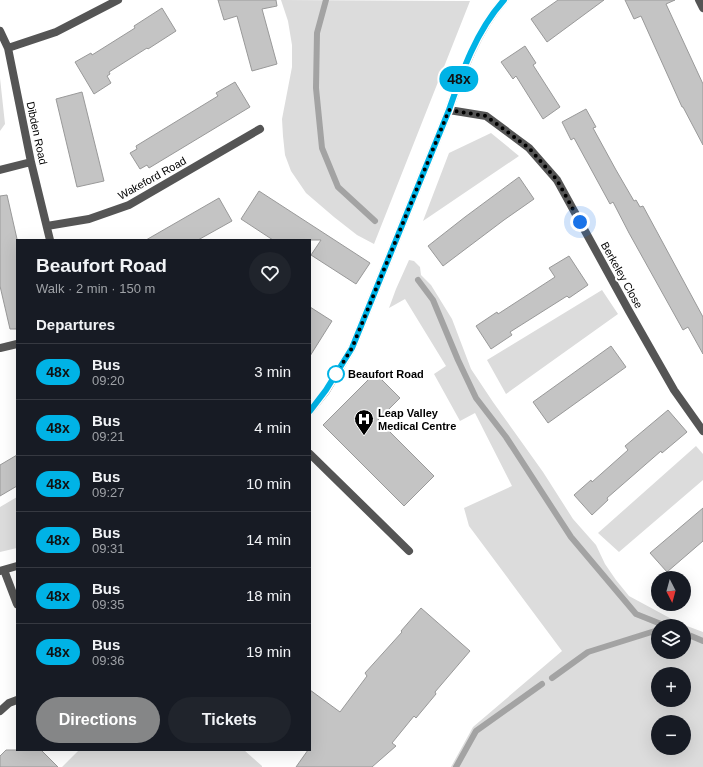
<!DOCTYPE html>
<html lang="en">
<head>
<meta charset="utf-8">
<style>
  :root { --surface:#171b24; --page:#20242c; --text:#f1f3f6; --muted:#9ea1a6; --line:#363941; --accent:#858687 }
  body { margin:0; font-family:Arial,sans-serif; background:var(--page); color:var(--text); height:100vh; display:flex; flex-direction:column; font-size:15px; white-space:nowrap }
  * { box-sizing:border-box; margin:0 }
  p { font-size:13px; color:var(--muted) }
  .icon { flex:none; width:22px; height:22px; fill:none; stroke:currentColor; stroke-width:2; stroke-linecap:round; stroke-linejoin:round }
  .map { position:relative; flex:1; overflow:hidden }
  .details { position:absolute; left:16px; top:239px; width:295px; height:512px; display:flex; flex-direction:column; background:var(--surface); border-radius:0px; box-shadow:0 4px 16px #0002 }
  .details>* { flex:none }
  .badge { padding:0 8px; border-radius:13px; font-size:14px; line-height:26px }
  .needle { width:26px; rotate:174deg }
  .fabs { position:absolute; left:651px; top:571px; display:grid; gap:8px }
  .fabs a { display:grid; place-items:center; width:40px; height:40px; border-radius:50%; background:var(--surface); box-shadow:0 4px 16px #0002; font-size:20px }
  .you { position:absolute; width:20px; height:20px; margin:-10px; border:3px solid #fff; border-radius:50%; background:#1a73e8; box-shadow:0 0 0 6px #1a73e833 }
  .map>.badge { position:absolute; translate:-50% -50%; box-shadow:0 0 0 2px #fff }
  h2 { padding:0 20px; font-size:15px; line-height:36px }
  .round { display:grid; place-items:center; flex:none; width:42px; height:42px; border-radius:21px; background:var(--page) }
  .head { display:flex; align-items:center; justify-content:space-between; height:68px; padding:0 20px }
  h1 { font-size:19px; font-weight:800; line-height:30px }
  .cta { display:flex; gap:8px; margin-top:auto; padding:8px 20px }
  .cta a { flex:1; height:46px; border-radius:24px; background:var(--accent); color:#fff; font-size:16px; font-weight:800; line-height:46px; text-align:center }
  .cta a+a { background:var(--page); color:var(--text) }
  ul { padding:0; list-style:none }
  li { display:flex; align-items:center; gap:12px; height:56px; padding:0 20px; border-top:1px solid var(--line) }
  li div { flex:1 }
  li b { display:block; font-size:15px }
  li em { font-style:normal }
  li .badge { min-width:44px; font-weight:700; text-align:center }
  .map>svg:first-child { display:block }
</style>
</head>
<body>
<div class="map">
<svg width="703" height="767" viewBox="0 0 703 767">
  <rect width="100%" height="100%" fill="#fff"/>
  <path fill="#dcdcdc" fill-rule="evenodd" d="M281,0L470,1L374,244L357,235L334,217L306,193L291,171L285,155L283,136L282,119L292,67V45L288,21Z
    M0,78L5,124L0,131Z
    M491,133L519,156L423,221L449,153Z
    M409,260L414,261L420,267L421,275L431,285L452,319L471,369L493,402L543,472L573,519L596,545L605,564L616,580L629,596L679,623L703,632V767H451L473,727L562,651L469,526L464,508L512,486L475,413L460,421L434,374L446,366L405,299L389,308L396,289ZM658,626H684V652H658ZM658,674H684V700H658ZM658,722H684V748H658Z
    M602,290L618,314L506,394L487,360Z
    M696,446L703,454V480L619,552L598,533Z
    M17,497V548L0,552V507Z
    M79,750H244L262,766V767H62Z"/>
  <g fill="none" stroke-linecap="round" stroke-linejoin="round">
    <path stroke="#a3a3a3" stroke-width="6" d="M326,0L317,33L316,88L322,148L338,187L375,221
      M418,280L433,300L458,360L476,398L506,437L571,537L636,614L666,626
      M684,633L703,641
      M552,678L588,652L658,630
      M456,767L476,731L542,684"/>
  </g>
  <path fill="#c4c4c4" stroke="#999" d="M218,0H276L277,6L262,9L277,64L252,71L237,16L224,20Z
    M558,0H604L547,42L531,19Z
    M625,0H675L666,4L703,84V145L683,107H682L641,16L634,19Z
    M162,8L176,31L148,49L147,48L109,72L110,74L107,76L111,83L94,94L75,62L91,53L92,55L135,28L134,26Z
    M525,46L536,63L533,65L560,107L543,119L516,76L513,79L501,62Z
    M235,82L250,107L149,168L147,165L140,169L130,153L137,149L136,146L218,96L216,93Z
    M82,92L104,181L77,187L56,99Z
    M586,109L596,127L593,128L616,170L634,201L636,200L640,207L643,206L703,317V354L688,327L683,330L629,233L613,202L610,204L574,138L571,140L562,122Z
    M519,177L534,199L504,220L443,266L428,246L465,217Z
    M259,191L370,263L356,284L311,255L321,240H273L241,219Z
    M7,195L17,239V329H10L0,286V196Z
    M219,198L232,221L198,240H146Z
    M569,256L588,285L569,298L567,296L510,332L512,335L491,349L476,326L497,312L498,314L555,277L549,268Z
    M310,307L332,321L310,356Z
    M611,346L626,367L548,423L533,402Z
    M375,373L400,398L378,420L434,476L404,506L323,425Z
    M668,410L687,432L662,453L661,451L607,498L608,500L592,515L574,495L591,480L592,482L628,450L625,446Z
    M17,455V486L0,496V465Z
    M703,508V541L667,572L650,553Z
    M421,608L470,651L435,692L436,694L416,718L414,716L392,743L396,746L372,767H296L308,750H310V690L340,712L367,676L365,673L402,632L401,631Z
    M6,750H41L58,767H0V756Z"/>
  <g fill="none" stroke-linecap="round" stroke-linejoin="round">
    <path stroke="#555" stroke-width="8" d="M310,454L409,551"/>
    <path stroke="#555" stroke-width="8" d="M699,0L703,8
      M0,31L8,48L31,162L50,240
      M8,48L56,32L118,0
      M449,110L486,116L529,148L557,180L629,311L674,390L703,431
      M0,170L31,162
      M47,226L89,219L129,205L260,129
      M0,348L17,344
      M310,411L326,391L352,348L449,110C462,73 477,30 504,0
      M4,570L17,604
      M0,571L17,566
      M0,711L9,703L17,700"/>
  </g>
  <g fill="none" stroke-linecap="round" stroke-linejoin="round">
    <g stroke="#fff" stroke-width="9">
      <path id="line" d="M310,411L326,390L352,348L449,110C462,72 476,31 504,0"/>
    </g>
    <use href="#line" stroke="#00b3e6" stroke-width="6"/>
    <path stroke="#000" stroke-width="4" stroke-dasharray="0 7.2" d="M336,374L352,348L449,110L486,116L529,148L557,180L580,222"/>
  </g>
  <defs>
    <g id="hospital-pin" transform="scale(1)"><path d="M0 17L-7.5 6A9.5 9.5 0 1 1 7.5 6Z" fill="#000" stroke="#fff"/><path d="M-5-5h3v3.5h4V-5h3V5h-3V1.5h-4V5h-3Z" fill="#fff"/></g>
  </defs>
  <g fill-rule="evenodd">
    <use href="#hospital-pin" x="364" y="419"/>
  </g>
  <circle fill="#fff" stroke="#00b3e6" stroke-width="2" cx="336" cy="374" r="8"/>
  <g text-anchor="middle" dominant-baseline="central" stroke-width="4" stroke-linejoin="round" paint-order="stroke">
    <g font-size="11" fill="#000" stroke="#fff">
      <text transform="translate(37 133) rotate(78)">Dibden Road</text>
      <text transform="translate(152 178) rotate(-29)">Wakeford Road</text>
      <text transform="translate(622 275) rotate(61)">Berkeley Close</text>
    </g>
    <g font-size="11" font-weight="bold" fill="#000" stroke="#fff" text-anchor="start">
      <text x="348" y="374">Beaufort Road</text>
    </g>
    <g font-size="11" font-weight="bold" fill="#000" stroke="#fff" text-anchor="start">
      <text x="378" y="413">Leap Valley<tspan x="378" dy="13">Medical Centre</tspan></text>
    </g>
  </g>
</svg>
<div class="fabs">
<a><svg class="needle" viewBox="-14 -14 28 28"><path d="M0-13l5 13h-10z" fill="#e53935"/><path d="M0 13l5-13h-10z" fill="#9ea1a6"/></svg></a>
<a><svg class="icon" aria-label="layers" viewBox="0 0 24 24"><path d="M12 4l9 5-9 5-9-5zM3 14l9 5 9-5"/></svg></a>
<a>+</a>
<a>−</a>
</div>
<div class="you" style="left:580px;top:222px"></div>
<b class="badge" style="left:459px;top:79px;background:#00b3e6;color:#111">48x</b>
<section class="details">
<div class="head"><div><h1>Beaufort Road</h1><p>Walk · 2 min · 150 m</p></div><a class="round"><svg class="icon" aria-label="heart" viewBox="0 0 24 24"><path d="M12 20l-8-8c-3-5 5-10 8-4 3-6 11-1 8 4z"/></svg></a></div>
<h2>Departures</h2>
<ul>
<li><span class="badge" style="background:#00b3e6;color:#111">48x</span><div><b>Bus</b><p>09:20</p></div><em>3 min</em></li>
<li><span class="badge" style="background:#00b3e6;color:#111">48x</span><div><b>Bus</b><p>09:21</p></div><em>4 min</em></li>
<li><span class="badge" style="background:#00b3e6;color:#111">48x</span><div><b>Bus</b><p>09:27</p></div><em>10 min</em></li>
<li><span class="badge" style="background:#00b3e6;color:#111">48x</span><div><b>Bus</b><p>09:31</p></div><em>14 min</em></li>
<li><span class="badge" style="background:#00b3e6;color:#111">48x</span><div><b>Bus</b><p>09:35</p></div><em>18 min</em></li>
<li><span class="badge" style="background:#00b3e6;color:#111">48x</span><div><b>Bus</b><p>09:36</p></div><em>19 min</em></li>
</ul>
<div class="cta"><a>Directions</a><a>Tickets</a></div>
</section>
</div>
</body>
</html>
